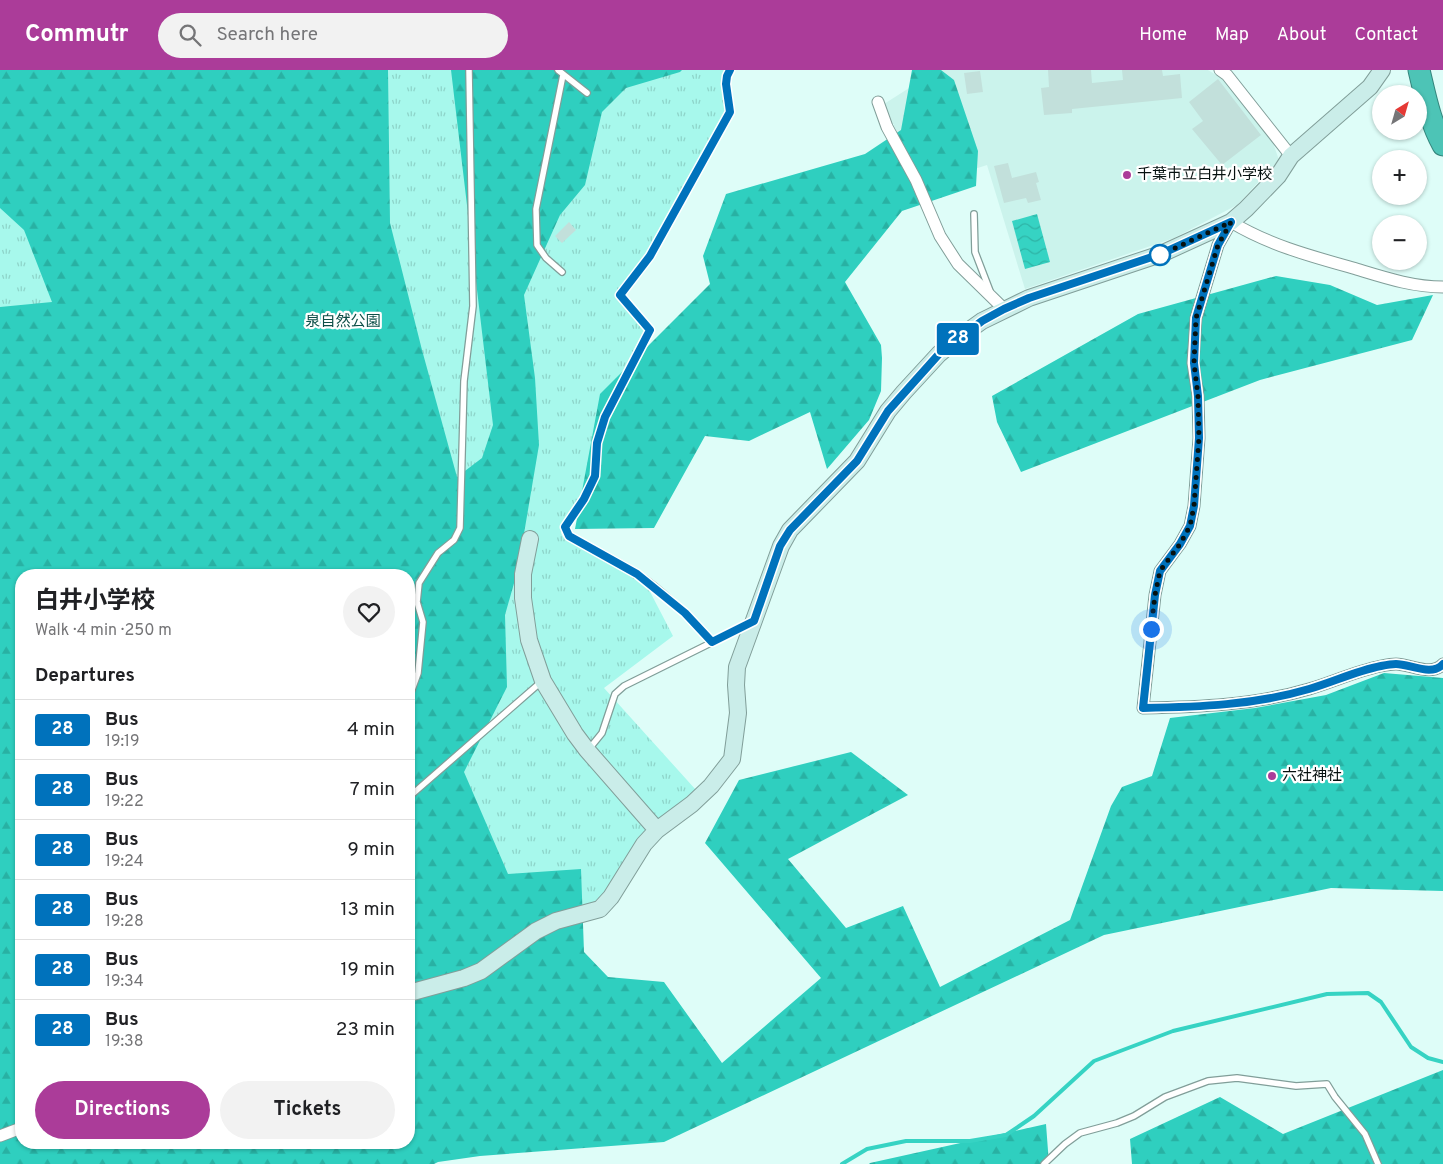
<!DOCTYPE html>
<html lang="en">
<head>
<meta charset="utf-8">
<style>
  :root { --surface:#fff; --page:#f2f2f2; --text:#202124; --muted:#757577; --line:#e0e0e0; --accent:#ab3c99 }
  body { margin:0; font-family:Overpass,"Noto Sans JP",sans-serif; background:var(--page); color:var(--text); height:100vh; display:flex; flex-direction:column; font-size:19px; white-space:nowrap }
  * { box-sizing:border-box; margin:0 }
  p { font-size:16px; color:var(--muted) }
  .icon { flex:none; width:28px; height:28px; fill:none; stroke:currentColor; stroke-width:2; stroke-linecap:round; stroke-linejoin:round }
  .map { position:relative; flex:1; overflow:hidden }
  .sheet { position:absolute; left:15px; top:499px; width:400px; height:580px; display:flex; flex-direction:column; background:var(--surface); border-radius:20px; box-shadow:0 1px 4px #0004 }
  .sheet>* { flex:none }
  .badge { padding:0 10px; border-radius:4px; font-size:18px; line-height:32px }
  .needle { width:32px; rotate:37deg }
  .fabs { position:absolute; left:1372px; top:15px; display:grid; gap:10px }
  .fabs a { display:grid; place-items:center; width:55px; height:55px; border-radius:50%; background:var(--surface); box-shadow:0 1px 4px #0004; font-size:25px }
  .you { position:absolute; width:25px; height:25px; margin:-12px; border:4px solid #fff; border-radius:50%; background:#1a73e8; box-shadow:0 0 0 8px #1a73e833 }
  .map>.badge { position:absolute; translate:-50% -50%; box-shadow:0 0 0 2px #fff }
  h2 { padding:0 20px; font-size:19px; line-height:45px }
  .round { display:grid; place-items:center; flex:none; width:52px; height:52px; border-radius:26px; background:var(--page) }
  .head { display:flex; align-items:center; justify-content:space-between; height:85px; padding:0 20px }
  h1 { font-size:24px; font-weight:700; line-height:38px }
  .button { display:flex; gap:10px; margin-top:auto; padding:10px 20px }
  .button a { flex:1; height:58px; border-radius:30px; background:var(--accent); color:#fff; font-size:20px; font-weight:700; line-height:58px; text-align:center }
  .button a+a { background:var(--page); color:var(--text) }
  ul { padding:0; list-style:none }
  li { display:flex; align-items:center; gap:15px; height:60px; padding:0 20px; border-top:1px solid var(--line) }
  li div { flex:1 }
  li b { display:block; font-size:19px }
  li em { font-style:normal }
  li .badge { min-width:55px; font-weight:700; text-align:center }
  header { display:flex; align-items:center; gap:30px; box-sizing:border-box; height:70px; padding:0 25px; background:var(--accent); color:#fff }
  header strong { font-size:24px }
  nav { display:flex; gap:28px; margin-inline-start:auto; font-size:18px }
  .search { width:350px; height:45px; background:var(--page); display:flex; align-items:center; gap:12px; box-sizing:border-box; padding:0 18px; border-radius:28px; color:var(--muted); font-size:19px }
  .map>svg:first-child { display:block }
</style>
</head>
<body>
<header>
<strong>Commutr</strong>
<div class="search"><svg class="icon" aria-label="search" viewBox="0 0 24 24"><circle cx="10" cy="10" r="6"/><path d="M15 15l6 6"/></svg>Search here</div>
<nav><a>Home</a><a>Map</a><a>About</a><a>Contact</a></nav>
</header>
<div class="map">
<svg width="1443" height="1094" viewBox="0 0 1443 1094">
  <defs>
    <pattern id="grass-tufts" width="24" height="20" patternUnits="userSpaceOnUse" patternTransform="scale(1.25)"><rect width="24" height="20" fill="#a7f8ec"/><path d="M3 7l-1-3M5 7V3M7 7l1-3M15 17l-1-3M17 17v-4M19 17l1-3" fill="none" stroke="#8ed4c9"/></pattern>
    <pattern id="forest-firs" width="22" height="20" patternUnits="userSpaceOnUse" patternTransform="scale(1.25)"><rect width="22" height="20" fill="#2fcfbf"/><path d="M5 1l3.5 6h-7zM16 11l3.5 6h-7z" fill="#28b1a3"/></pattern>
    <pattern id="water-waves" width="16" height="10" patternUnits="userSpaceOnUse" patternTransform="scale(1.25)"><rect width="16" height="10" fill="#36d3c3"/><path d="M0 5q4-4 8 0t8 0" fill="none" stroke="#2eb4a6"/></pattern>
  </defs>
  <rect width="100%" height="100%" fill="#defdf8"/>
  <path fill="#cbf3ec" d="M922,0H1208L1224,10L1272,70L1279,90L1237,135L1174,168L1025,219L987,95L922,116L884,34L917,13Z"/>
  <path fill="url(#grass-tufts)" d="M0,0H727L725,44L648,184L619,222L617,226L619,229L645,260L607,333L582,428L564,455L561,463L563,467L646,514L673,566L604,618L696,720L605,824L592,834L499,880L409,505H21V1051L0,1058Z"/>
  <path fill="url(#forest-firs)" fill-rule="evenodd" d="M0,0H388L390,153L422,280L457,407L482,388L493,355L451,0H682L680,2L626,18L602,42L585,115L560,145L524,225L535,308L539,375L518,499L505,545L507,617L464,702L508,804L581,799L584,882L608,907L664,912L722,993L821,908L705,773L739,710L851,682L908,725L788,789L846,858L903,836L940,917L1070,850L1111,736L1122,717L1152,706L1170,648L1255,638L1326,625L1384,603L1443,608V821L1331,818L1104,865L664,1072L480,1086L438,1092L434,1094H0V237L52,232L24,160L0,138ZM21,505H409V1072H21Z
    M912,0H941L954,10L978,81L976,116L902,141L845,212L881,275L882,288L881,321L869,350L827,399L810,342L749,371L705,366L654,458L575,459L600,324L710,214L703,186L726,124L865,84L901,60Z
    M1276,206L1330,215L1377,235L1433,225L1412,270L1260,310L1021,402L997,352L992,326L1138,244Z
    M1443,1000V1094H1132L1130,1069L1220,1027L1283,1064Z
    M1046,1054L1049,1094H869L870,1093Z"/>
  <path fill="url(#water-waves)" d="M1037,144L1050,192L1025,199L1012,151Z"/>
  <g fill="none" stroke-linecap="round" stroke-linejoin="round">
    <path stroke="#36d3c3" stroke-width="4" d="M842,1094L867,1079L906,1071H970L1006,1065L1034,1046L1094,991L1173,961L1327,924L1368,923L1381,932L1411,977L1428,988L1443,992"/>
  </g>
  <path fill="#c2e0db" d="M1048,0H1091L1092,13L1123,10L1122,0H1162L1163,6L1180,4L1182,28L1072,39V43L1044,45L1041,18L1049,17Z
    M980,1L983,22L967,24L964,3Z
    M1218,9L1261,65L1222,95L1192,59L1203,51L1189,32Z
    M1008,93L1012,108L1036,102L1039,112L1036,113L1041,130L1028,133L1026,128L1004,133L994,96Z
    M569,152L576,160L562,173L555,166Z"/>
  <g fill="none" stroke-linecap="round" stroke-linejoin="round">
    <g stroke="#819e99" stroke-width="8">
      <path id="lane" d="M558,0L587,23
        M974,144L975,182L990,221
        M562,202L546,188L537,175L536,139L563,5
        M712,572C689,548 666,522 638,504C616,490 592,479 569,466L565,457L584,429L595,406L597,373L605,347L649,260L620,225L650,186L730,42L727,15V5L730,0
        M409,628L418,603L423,552L417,532L419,513L438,483L454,470L460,458L464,311L473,236L469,0
        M589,679L602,663L615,624L624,616L749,554
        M409,727L541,612
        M1044,1094L1065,1074L1080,1063L1117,1053L1134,1046L1165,1027L1208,1011L1237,1008L1296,1016L1327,1014L1335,1027L1365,1064L1378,1094"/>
    </g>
    <g stroke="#819e99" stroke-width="13">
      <path id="street" d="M1220,0L1227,5L1291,86
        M878,32L887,57L916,110L940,166L958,194L1004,239
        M1443,217C1412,217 1383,207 1353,198C1310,186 1269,175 1231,152L1218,175L1196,248L1193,293L1198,326L1199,368L1194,436L1190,456L1180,474L1160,501L1155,525L1143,638C1198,637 1255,635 1309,619C1333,612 1356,601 1381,596C1386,595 1391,594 1396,594C1410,594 1432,607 1443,594
        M0,1066L21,1058"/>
    </g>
    <g stroke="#819e99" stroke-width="18">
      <path id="secondary" d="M530,469L523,504V528L529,570L543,611L575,664L587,680L657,760
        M409,923L464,908L481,901L536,861L556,851L600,839L611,827L644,774L657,760L692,734L711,716L732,689L738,643L736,615L737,597L781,476L790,460L857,391L888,341L904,322L939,284L961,266L982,251L1029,228L1161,184L1231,152L1246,139L1278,106L1291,86L1370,17L1382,0"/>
    </g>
    <g stroke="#34857c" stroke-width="23">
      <path id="highway" d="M1419,0C1425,25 1430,52 1443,75"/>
    </g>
    <use href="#lane" stroke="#fff" stroke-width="5.5"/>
    <use href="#street" stroke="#fff" stroke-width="11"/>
    <use href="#secondary" stroke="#caede9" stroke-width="16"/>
    <use href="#highway" stroke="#4dc4b6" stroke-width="21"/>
  </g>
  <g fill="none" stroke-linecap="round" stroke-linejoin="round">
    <g stroke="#fff" stroke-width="11">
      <path id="line" d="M730,0L727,6L726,14L730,42L650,186L620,225L650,260L605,347L597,373L595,406L584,429L565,457L569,466L637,504L685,543L712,572L754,551L780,476L790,460L857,391L888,341L939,284L982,251L1004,239L1029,228L1161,184L1231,152L1218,175L1196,248L1194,293L1198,326L1199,368L1194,436L1190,456L1180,474L1160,501L1155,525L1143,638C1198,637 1255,635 1309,619C1333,612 1356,601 1381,596C1386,595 1391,594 1396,594C1410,594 1432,607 1443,594"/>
    </g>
    <use href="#line" stroke="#0072bc" stroke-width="8"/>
    <path stroke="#061110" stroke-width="5" stroke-dasharray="0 9" d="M1151,559L1155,525L1160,501L1180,474L1190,456L1194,436L1199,368L1198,326L1194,293L1196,248L1218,175L1231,152L1160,185"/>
  </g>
  <g fill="#ab3c99" stroke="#fff" stroke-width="2">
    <circle cx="1127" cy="105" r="5"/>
    <circle cx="1272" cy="706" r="5"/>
  </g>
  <circle fill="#fff" stroke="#0072bc" stroke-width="2.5" cx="1160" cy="185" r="10"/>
  <g text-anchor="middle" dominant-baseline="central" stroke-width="4.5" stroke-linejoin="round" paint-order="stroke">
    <g font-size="15" fill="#061110" stroke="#fff" text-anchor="start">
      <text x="1137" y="105">千葉市立白井小学校</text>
      <text x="1282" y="706">六社神社</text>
    </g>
    <g font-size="15" fill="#0e4f48" stroke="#fff">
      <text x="343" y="252">泉自然公園</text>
    </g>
  </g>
</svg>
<div class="fabs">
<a><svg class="needle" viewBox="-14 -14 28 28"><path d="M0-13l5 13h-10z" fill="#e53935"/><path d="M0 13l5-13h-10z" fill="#757577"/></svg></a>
<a>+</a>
<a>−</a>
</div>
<div class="you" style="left:1151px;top:559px"></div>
<b class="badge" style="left:958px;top:269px;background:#0072bc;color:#fff">28</b>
<section class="sheet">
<div class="head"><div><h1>白井小学校</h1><p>Walk · 4 min · 250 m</p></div><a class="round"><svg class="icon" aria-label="heart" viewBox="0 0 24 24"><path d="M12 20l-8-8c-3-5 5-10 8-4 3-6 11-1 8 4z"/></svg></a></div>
<h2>Departures</h2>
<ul>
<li><span class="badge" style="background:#0072bc;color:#fff">28</span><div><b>Bus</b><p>19:19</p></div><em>4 min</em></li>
<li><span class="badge" style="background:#0072bc;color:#fff">28</span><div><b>Bus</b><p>19:22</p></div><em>7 min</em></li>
<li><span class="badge" style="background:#0072bc;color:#fff">28</span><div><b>Bus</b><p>19:24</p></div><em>9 min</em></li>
<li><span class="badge" style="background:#0072bc;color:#fff">28</span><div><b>Bus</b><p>19:28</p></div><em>13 min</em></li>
<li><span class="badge" style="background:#0072bc;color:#fff">28</span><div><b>Bus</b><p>19:34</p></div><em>19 min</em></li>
<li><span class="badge" style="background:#0072bc;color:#fff">28</span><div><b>Bus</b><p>19:38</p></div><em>23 min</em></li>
</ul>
<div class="button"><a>Directions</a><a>Tickets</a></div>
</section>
</div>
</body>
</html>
